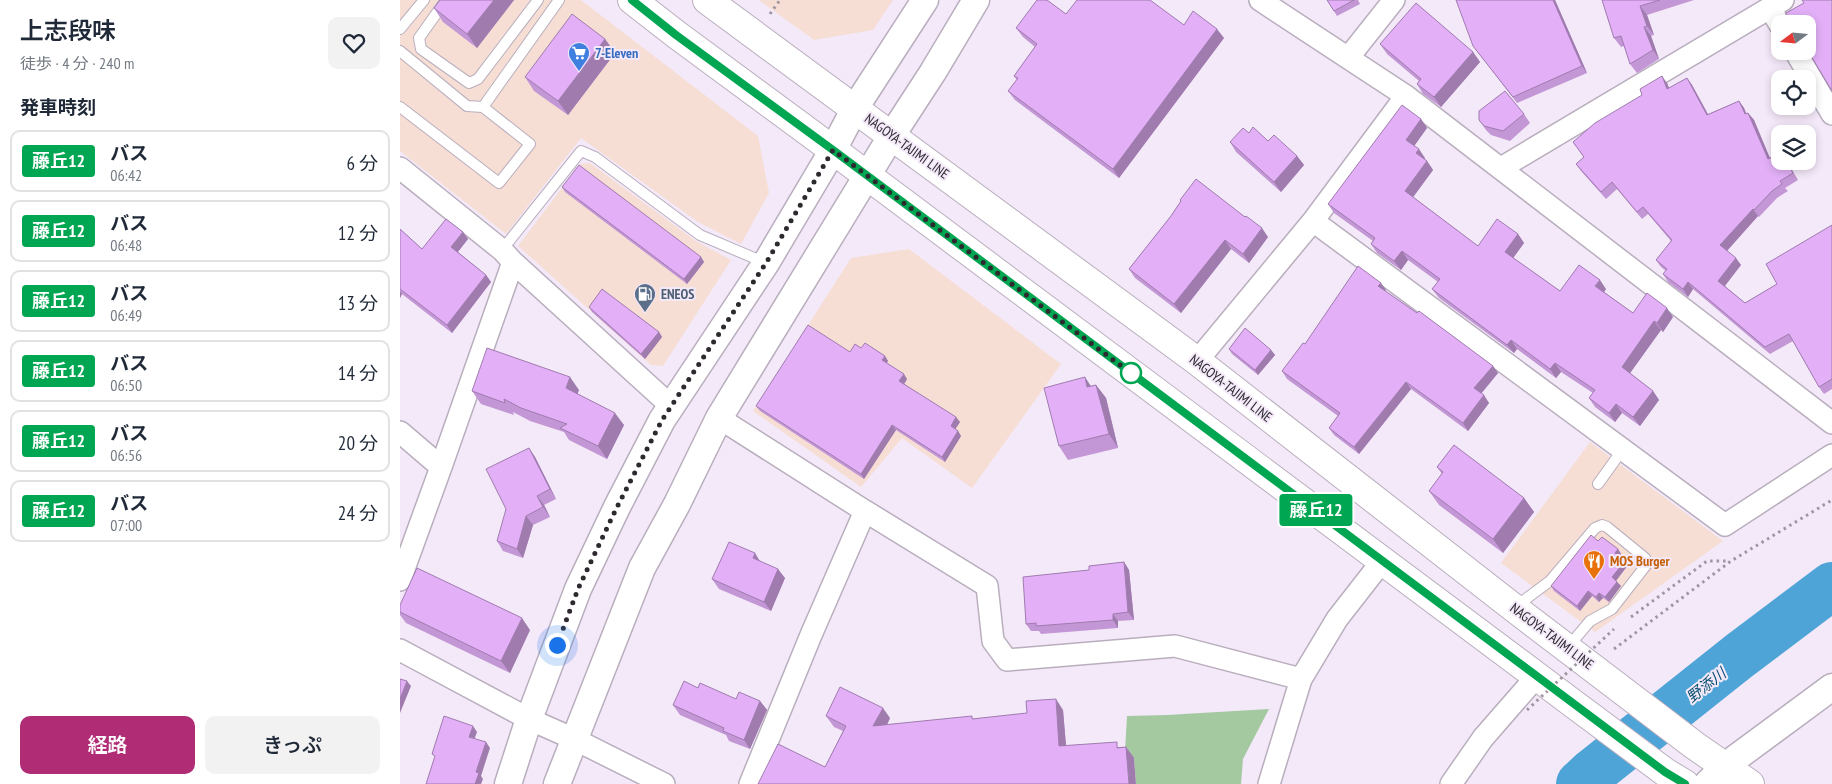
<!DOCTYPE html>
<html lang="ja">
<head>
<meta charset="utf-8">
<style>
  :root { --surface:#fff; --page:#f2f2f3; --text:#1f2937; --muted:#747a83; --line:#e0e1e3; --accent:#b02d76 }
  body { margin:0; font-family:"PT Sans Narrow","Noto Sans JP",sans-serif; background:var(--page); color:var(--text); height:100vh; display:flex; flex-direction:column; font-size:19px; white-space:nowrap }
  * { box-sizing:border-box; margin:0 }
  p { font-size:16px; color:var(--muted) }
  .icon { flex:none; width:28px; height:28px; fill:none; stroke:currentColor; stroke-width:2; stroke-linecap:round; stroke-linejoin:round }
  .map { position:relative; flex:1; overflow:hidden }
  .side { display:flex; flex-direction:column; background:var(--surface); width:400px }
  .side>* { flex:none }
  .badge { padding:0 10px; border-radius:4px; font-size:18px; line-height:32px }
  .needle { width:32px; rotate:254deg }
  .controls { position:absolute; left:1371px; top:15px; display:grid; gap:10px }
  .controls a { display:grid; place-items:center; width:45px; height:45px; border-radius:10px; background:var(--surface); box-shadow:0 2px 8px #0003; font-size:25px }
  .you { position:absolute; width:25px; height:25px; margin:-12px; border:4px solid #fff; border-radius:50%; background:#1a73e8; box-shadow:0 0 0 8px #1a73e833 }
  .map>.badge { position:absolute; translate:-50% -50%; box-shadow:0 0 0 2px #fff }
  h2 { padding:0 20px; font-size:19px; line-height:45px }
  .round { display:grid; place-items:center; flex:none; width:52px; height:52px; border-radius:10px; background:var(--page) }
  .head { display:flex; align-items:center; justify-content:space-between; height:85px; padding:0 20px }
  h1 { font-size:24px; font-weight:600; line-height:38px }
  .cta { display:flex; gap:10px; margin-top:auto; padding:10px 20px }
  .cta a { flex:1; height:58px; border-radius:10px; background:var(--accent); color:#fff; font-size:20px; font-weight:600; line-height:58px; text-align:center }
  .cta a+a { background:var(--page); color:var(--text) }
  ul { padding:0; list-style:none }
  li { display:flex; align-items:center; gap:15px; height:62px; margin:0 10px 8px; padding:0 10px; border:2px solid var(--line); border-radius:10px }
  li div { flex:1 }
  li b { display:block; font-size:19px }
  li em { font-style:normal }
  li .badge { min-width:55px; font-weight:700; text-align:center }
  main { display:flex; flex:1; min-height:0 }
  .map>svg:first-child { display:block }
</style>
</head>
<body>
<main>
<section class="side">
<div class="head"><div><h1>上志段味</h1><p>徒歩 · 4 分 · 240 m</p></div><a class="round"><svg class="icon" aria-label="heart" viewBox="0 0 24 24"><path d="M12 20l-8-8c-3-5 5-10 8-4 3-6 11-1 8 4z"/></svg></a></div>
<h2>発車時刻</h2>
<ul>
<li><span class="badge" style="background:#00a651;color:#fff">藤丘12</span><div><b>バス</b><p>06:42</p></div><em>6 分</em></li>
<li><span class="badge" style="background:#00a651;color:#fff">藤丘12</span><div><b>バス</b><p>06:48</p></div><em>12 分</em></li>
<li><span class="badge" style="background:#00a651;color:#fff">藤丘12</span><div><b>バス</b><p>06:49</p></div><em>13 分</em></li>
<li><span class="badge" style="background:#00a651;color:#fff">藤丘12</span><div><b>バス</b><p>06:50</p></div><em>14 分</em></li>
<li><span class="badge" style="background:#00a651;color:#fff">藤丘12</span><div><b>バス</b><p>06:56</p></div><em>20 分</em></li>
<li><span class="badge" style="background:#00a651;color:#fff">藤丘12</span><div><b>バス</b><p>07:00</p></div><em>24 分</em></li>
</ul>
<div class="cta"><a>経路</a><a>きっぷ</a></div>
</section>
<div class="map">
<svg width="1432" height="784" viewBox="0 0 1432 784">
  <rect width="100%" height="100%" fill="#f4e9f9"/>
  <path fill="#f6ded4" d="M0,0H181L358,136L369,193L341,244L298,222L181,138L106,234L0,151Z
    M359,0H493L473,30L414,40Z
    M190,163L296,241L331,260L263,366L251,365L118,246L180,164Z
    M509,249L661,364L572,488L502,438L461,487L353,411L451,258Z
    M1190,442L1323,541L1195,632L1101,563Z"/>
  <path fill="#a4c9a1" d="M869,709L843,759L841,784H736L734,758L725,751L727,716L767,715Z"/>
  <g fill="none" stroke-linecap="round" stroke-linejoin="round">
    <path stroke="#4ea4d7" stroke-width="48" d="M1180,784L1193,772L1339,656L1432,586"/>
    <g stroke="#b9aebd" stroke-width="12">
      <path id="service" d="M46,0L19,38L21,49L69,83L78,79L138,0
        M0,29L24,0
        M0,51L67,106L83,107L159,0
        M0,107L99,183L130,144L83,107
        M102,250L181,151L195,157L300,235L366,263
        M1198,484L1223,449
        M1115,607L1150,581L1195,528L1202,525L1207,527L1245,558L1247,564L1212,609L1190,621L1168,647"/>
    </g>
    <g stroke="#b9aebd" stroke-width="24">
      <path id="minor" d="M860,0L1006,96L1432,423
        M1370,8L1380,25
        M1395,51L1432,114
        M948,58L994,0
        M0,168L102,250L113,262L41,467
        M1101,168L1383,0
        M913,221L1325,525L1432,455
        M113,262L271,406
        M797,361L913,221L1006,96
        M319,418L465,511L411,635L350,784
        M0,432L41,467L0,580
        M465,511L587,586L593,641L607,660L775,646L901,679
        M0,650L129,719L174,739L264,784
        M869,784L901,679L937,619L983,560
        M1051,784L1083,738L1137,676"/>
    </g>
    <g stroke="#b9aebd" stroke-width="29">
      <path id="tertiary" d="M108,784L129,719L178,589L217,507L262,420L366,263L433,150L455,108L525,0
        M157,784L242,568L277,504L319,418L492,135L533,72L576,0
        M1307,784L1325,766L1432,687"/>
    </g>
    <g stroke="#b9aebd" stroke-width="30">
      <path id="primary" d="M232,0L277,35L433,150L1171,702L1265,772L1285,784
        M307,0L797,361L1114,608L1294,745L1350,784"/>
    </g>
    <path stroke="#9e96a2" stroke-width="3" stroke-dasharray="2.5 4" stroke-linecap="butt" d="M370,14L380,0
      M1231,617L1307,561H1329
      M1214,649L1331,561L1432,500"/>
    <use href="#service" stroke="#fff" stroke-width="10"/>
    <use href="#minor" stroke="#fff" stroke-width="21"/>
    <use href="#tertiary" stroke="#fff" stroke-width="26"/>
    <use href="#primary" stroke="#fff" stroke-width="28"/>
    <path stroke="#9e96a2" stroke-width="3" stroke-dasharray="2.5 4" stroke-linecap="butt" d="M1127,710L1214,629"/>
  </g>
  <path fill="#c397d5" d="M114,0L77,48L43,22L34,8Z
    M927,0H958L960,4L937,16Z
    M1155,0L1187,73L1117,103L1073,46Z
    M1202,0H1294L1247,15L1254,35L1251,36L1259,59L1237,73L1230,64L1224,46L1221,47L1214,38Z
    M666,14L784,25L824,38L719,178L615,100L608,91L617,80L614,76L635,47L623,37L616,28Z
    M205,39L215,53L168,115L134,91L125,77Z
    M980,44L1073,52L1080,62L1041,107L1023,94L1017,84L1019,81L987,54Z
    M1287,78L1292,85L1308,114L1339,101L1344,108L1346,114L1348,113L1354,120L1370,158L1380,161H1387L1398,180L1385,188L1388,191L1377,198L1359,217L1358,216L1327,251L1341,265L1325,286L1345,303L1377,284L1432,225V389L1424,394L1419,387L1393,341L1370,354L1293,289L1288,297L1268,282L1263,274L1266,271L1261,267L1256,260L1271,241L1248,214L1242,219L1217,189L1206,199L1181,171L1176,164L1184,157L1173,142L1267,83L1269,88Z
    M1124,114L1130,123L1110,141L1091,135L1086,130L1079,120Z
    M1021,119L1027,128L1014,146L1025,159L1027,161L1033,170L1013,197L1078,246L1118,234L1124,243L1113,258L1160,291L1206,289L1204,292L1233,313L1273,317L1263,332L1261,330L1230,373L1253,391L1259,400L1240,426L1222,413L1215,422L1195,407L1189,398L1193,393L1161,372L1156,378L1117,349L1114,353L1039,298L1032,289L1038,282L1008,260L1001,270L977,253L971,244L973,241L934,213L928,204Z
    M849,133L868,141L897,156L904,165L881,192L836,152L830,142Z
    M162,187L301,257L304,262L287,284L165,192Z
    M780,200L868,237L849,263L831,249L781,313L735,278L729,269L771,216L781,201Z
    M0,229L22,249L63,232L68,239L58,252L86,275L91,282L52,333L2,294L0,298Z
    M981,283L985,291L1093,366L1098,373L1081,394L1089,403L1068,431L1011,389L959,454L934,435L929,428L938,416L887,379L882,371L905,344Z
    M189,307L259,332L262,337L245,359L192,312Z
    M461,348L485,356L488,361L487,363L507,379L504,384L560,422L555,429L558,431L561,436L545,462L496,430L464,479L360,411L356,406L450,352Z
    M829,349L871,350L875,355L858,375L832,354Z
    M696,385L706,398L718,448L668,460L659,446L691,386Z
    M179,390L177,394L224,425L207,459L169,440L164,432L130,421L113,412L114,415L81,404L72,391Z
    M129,448L135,457L156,499L144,505L150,517L133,525L123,558L103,551L97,541Z
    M1037,467L1124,498L1134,512L1103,553L1039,505L1029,491L1042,474Z
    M1218,549L1221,554L1220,557L1225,561L1228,565L1216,581L1221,586L1209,602L1203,598L1199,602L1192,596L1180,611L1154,591L1151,586Z
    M360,561L385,578L371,611L319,589L312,579Z
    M724,562L729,570L734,620L718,621V628L641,634L639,631H631L626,624L689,570Z
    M0,605L130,630L110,673L6,623L0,615Z
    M298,688L336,699L360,701L367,710L350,749L329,741L326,735L280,715L273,705Z
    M663,710L666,746L726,747L734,758L425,767L443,731L434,727L426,716L490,718L487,725L574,719Z"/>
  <path fill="#9f7bae" d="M94,0H114L77,48L67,34Z
    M1153,0H1155L1187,73L1182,66Z
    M1240,6L1247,15L1254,35L1247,26Z
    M1244,27L1251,36L1259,59L1253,50Z
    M817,29L824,38L719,178L713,169Z
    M205,39L215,53L168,115L158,101Z
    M1073,52L1080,62L1041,107L1034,97Z
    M1262,76L1267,83L1272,96L1267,89Z
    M1287,78L1292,85L1312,122L1307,115Z
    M1339,101L1344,108L1350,122L1345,114Z
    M1348,113L1354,120L1373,166L1368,159Z
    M1021,119L1027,128L1012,149L1006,140Z
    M1019,149L1025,158L1023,161L1016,153Z
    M897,156L904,165L881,192L874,182Z
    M1027,161L1033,170L1011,200L1005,191Z
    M1353,209L1358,216L1325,253L1320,245Z
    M862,228L868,237L849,263L843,254Z
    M63,232L68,239L56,254L51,247Z
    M1118,234L1124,243L1111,261L1105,252Z
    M825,240L831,249L781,313L774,304Z
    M1002,251L1008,260L1001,270L994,261Z
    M301,257L304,262L287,284L284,279Z
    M1336,258L1341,265L1323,288L1318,281Z
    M86,275L91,282L52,333L47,325Z
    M1200,280L1206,289L1202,295L1195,286Z
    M1288,282L1293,289L1288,297L1283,289Z
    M981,283L986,290L984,293L978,286Z
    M0,291L2,294L0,298Z
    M1267,308L1273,317L1263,332L1257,323Z
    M1254,321L1261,330L1228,376L1222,367Z
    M259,332L262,337L245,359L241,354Z
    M1111,340L1117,349L1114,353L1107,345Z
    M871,350L875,355L858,375L855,370Z
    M485,356L488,361L485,365L482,360Z
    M1155,363L1161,372L1156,378L1150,369Z
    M1093,366L1098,373L1079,396L1074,388Z
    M504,374L507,379L503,386L499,381Z
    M170,377L179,390L175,401L166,388Z
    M685,377L694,391L687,387Z
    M1006,382L1011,389L959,454L954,447Z
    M696,385L706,398L718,448L709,434Z
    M1253,391L1259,400L1240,426L1233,417Z
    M1084,395L1089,403L1068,431L1063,423Z
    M1216,404L1222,413L1215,422L1209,413Z
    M215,413L224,425L207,459L198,446Z
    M556,417L560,422L554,431L551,426Z
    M492,425L496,430L464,479L461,474Z
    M558,431L561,436L545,462L542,457Z
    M129,448L135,457L156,499L150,489Z
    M137,496L144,505L150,517L143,507Z
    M1124,498L1134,512L1103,553L1093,539Z
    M126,516L133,525L123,558L117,549Z
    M1218,549L1221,554L1219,558L1215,553Z
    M355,553L361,563L353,558Z
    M1225,561L1228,565L1215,582L1212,577Z
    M724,562L729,570L734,620L728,612Z
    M378,569L385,578L371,611L364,602Z
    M1217,582L1221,586L1209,602L1205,597Z
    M1188,591L1192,596L1180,611L1177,606Z
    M1199,593L1203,598L1199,602L1196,597Z
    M713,614L718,621V628L713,620Z
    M122,618L130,630L110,673L101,661Z
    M7,681L11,686L0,713V699Z
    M656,699L663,710L667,757L659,746Z
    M360,701L367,710L350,749L344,740Z
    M483,708L490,718L481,737L473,726Z
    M73,726L77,732L73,743L69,737Z
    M86,742L90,748L81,776L83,779L81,784H75L76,772Z
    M726,747L734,758L736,784H729Z"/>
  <path fill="#e3b0f8" stroke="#9f7bae" d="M40,0H94L67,34L34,8Z
    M637,0H647L666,14L677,0H750L784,25L793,11L817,29L713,169L608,91L618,78L614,76L637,44L616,28Z
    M927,0H954L934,11Z
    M1056,0H1153L1182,66L1113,97L1073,46Z
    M1202,0H1260L1240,6L1247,26L1244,27L1253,50L1230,64L1221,36L1214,38Z
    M1402,0H1432V91L1408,51V24H1391L1386,16V13L1404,3Z
    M1016,3L1073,52L1034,97L1017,84L1021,79L980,44Z
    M172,14L205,39L158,101L125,77Z
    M1262,76L1267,89L1287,78L1307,115L1339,101L1345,114L1348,113L1368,159L1380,152V161H1386L1393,173L1380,181L1382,184L1372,191L1354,210L1353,209L1320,245L1336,258L1318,281L1345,303L1377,284L1366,264L1432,225V379L1419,387L1389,334L1365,347L1288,282L1283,289L1263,274L1267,269L1256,260L1272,240L1243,207L1237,212L1212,182L1201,192L1176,164L1184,157L1173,142L1195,123L1242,95L1240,89Z
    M1105,91L1124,114L1103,131L1084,126L1079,120V111Z
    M1002,105L1021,119L1006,140L1019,149L1016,153L1027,161L1005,191L1078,246L1097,219L1118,234L1105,252L1160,291L1179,265L1200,280L1195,286L1233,313L1247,293L1267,308L1257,323L1254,321L1222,367L1253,391L1233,417L1216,404L1209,413L1189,398L1195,390L1155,363L1150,369L1111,340L1107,345L1032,289L1040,279L1002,251L994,261L971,244L975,238L928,204Z
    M853,127L868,141L874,135L897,156L874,182L830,142L843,128L849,133Z
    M179,165L301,257L284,279L162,187Z
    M796,179L845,217L846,216L862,228L843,254L825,240L774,304L729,269L771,216L781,201L780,200Z
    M46,219L63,232L51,247L86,275L47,325L0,289V229L22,249Z
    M958,266L981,283L978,286L1017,313L1019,311L1093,366L1074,388L1084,395L1063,423L1006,382L954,447L929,428L940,413L882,371L903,343L905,344Z
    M202,289L259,332L241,354L189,307Z
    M408,325L450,352L455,344L461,348L465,343L485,356L482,360L504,374L499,381L556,417L551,426L558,431L542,457L492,425L461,474L356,406Z
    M845,328L871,350L855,370L829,349Z
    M87,348L170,377L166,388L215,413L198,446L160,428L167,424L121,408L104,399L105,403L72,391Z
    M685,377L687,387L696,385L709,434L659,446L644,388Z
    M1054,445L1124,498L1093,539L1029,491L1043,472L1037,467Z
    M129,448L150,489L137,496L143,507L126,516L117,549L97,541L106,509L86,469Z
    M1191,535L1198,541L1202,537L1218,549L1215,553L1225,561L1212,577L1217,582L1205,597L1199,593L1196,597L1188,591L1177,606L1151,586Z
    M329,542L355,553L353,558L378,569L364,602L312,579Z
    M724,562L728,612L713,614V620L636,626V623L626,624L623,577L689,570V566Z
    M17,568L122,618L101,661L0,612V605Z
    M0,679L7,681L0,699Z
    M284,681L298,688L300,683L336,699L339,692L360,701L344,740L323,731L324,728L273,705Z
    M440,687L483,708L473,726L572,716V719L627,713L626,701L656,699L659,746L717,742V748L726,747L729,784H358L378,744L425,767L446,726L426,716Z
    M44,716L73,726L69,737L86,742L76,772L79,773L75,784H26L35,756L32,754Z"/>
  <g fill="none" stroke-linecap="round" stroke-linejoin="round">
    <g stroke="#fff" stroke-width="11">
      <path id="line" d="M232,0L276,35L433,150L1265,772L1285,784"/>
    </g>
    <use href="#line" stroke="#00a651" stroke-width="8"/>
    <path stroke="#2d292f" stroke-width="5" stroke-dasharray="0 9" d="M157,645L178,589L217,507L262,420L366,263L433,150L732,374L731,373"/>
  </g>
  <defs>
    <g id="supermarket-pin" transform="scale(1.125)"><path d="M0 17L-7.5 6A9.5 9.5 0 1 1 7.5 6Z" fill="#3f7fe0" stroke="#f4e9f9"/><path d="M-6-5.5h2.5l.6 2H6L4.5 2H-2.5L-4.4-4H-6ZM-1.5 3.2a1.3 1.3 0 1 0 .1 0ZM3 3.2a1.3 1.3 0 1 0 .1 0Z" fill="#fff"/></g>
    <g id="fuel-pin" transform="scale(1.125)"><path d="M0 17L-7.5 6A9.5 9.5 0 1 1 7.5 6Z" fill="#5c6f8a" stroke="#f4e9f9"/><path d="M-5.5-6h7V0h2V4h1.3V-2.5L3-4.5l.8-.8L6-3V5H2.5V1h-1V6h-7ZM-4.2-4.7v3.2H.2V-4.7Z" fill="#fff"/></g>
    <g id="restaurant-pin" transform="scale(1.125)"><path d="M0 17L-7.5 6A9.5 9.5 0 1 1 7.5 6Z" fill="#e8710a" stroke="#f4e9f9"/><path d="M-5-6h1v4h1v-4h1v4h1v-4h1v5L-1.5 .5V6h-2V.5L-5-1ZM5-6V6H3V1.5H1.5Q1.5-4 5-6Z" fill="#fff"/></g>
  </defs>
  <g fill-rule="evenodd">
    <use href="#supermarket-pin" x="179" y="53"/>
    <use href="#fuel-pin" x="245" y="294"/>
    <use href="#restaurant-pin" x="1194" y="561"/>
  </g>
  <circle fill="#fff" stroke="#00a651" stroke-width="2.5" cx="731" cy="373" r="10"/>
  <g text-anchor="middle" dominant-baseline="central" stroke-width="4" stroke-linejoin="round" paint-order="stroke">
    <g font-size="14" font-weight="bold" fill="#366cbe" stroke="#f4e9f9" text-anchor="start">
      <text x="195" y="53">7-Eleven</text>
    </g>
    <g font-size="14" fill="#2d292f" stroke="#f4e9f9">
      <text transform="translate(507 146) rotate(36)">NAGOYA-TAJIMI LINE</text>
      <text transform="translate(831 388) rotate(38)">NAGOYA-TAJIMI LINE</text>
      <text transform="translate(1152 636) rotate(37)">NAGOYA-TAJIMI LINE</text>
    </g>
    <g font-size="14" font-weight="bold" fill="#4e5e75" stroke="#f4e9f9" text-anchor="start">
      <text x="261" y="294">ENEOS</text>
    </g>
    <g font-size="14" font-weight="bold" fill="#c56008" stroke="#f4e9f9" text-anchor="start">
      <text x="1210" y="561">MOS Burger</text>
    </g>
    <g font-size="15" font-style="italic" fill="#044c6e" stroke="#f4e9f9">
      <text transform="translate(1306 685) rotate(-38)">野添川</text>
    </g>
  </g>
</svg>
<div class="controls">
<a><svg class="needle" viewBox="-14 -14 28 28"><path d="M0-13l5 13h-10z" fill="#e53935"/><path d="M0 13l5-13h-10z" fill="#747a83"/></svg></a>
<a><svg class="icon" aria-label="locate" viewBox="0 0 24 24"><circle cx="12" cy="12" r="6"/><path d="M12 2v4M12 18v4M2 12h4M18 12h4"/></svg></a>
<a><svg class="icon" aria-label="layers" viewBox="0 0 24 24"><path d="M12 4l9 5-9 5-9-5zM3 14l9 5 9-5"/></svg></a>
</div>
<div class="you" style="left:157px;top:645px"></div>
<b class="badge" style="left:916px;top:510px;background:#00a651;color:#fff">藤丘12</b>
</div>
</main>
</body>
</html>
